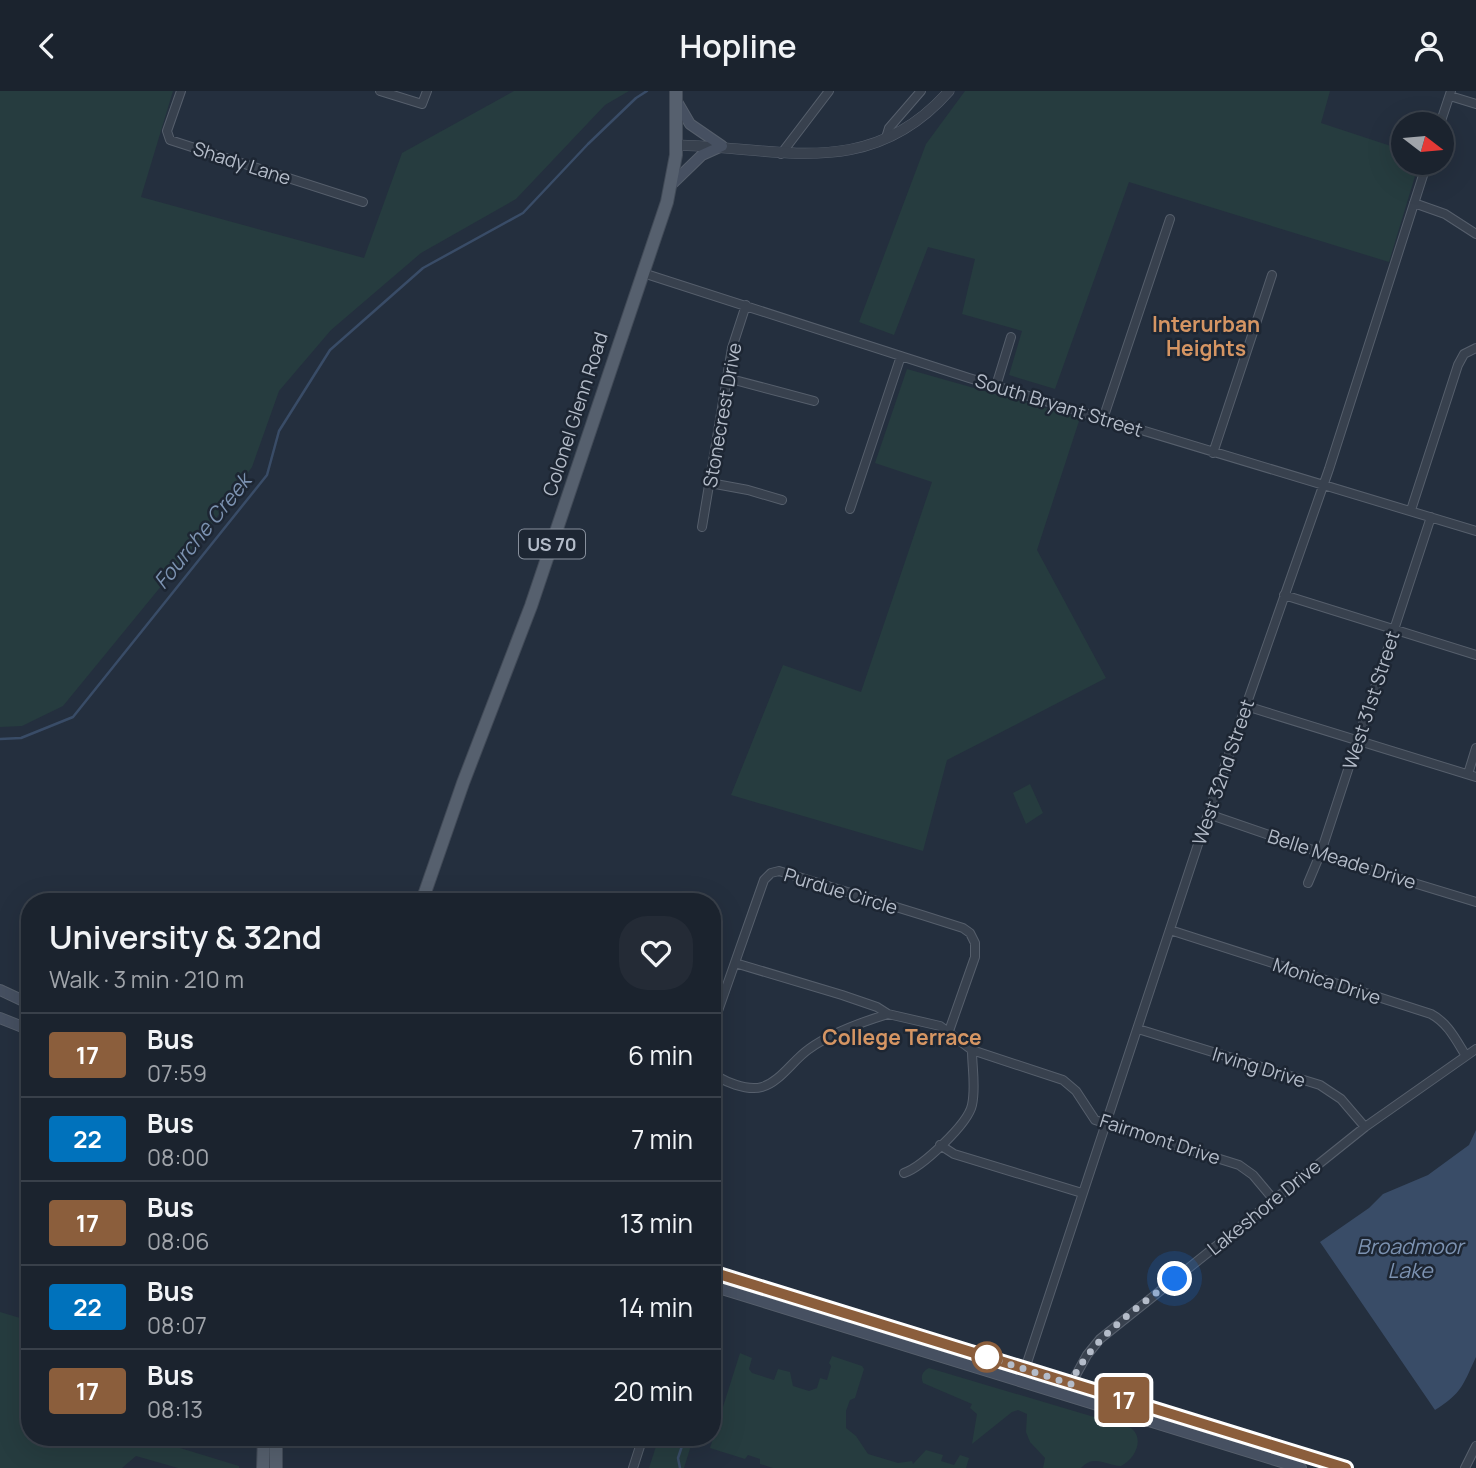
<!DOCTYPE html>
<html lang="en">
<head>
<meta charset="utf-8">
<style>
  :root { --surface:#1b232e; --page:#242b36; --text:#f1f3f6; --muted:#a0a4aa; --line:#39404a }
  body { margin:0; font-family:Manrope,sans-serif; background:var(--page); color:var(--text); height:100vh; display:flex; flex-direction:column; font-size:26px; white-space:nowrap }
  * { box-sizing:border-box; margin:0 }
  p { font-size:23px; color:var(--muted) }
  .icon { flex:none; width:38px; height:38px; fill:none; stroke:currentColor; stroke-width:2; stroke-linecap:round; stroke-linejoin:round }
  .map { position:relative; flex:1; overflow:hidden }
  .details { position:absolute; left:21px; top:802px; width:700px; height:553px; display:flex; flex-direction:column; background:var(--surface); border-radius:28px; box-shadow:0 7px 28px #0002,0 0 0 2px var(--line) }
  .details>* { flex:none }
  .badge { padding:0 14px; border-radius:5px; font-size:24px; line-height:46px }
  .needle { width:46px; rotate:106deg }
  .buttons { position:absolute; left:1391px; top:21px; display:grid; gap:14px }
  .buttons a { display:grid; place-items:center; width:63px; height:63px; border-radius:50%; background:var(--surface); box-shadow:0 7px 28px #0002,0 0 0 2px var(--line); font-size:35px }
  .you { position:absolute; width:35px; height:35px; margin:-18px; border:5px solid #fff; border-radius:50%; background:#1a73e8; box-shadow:0 0 0 10px #1a73e833 }
  .map>.badge { position:absolute; translate:-50% -50%; box-shadow:0 0 0 4px #fff }
  .round { display:grid; place-items:center; flex:none; width:74px; height:74px; border-radius:28px; background:var(--page) }
  .overview { display:flex; align-items:center; justify-content:space-between; height:119px; padding:0 28px }
  h1 { font-size:33px; font-weight:600; line-height:52px }
  ul { padding:0; list-style:none }
  li { display:flex; align-items:center; gap:21px; height:84px; padding:0 28px; border-top:2px solid var(--line) }
  li div { flex:1 }
  li b { display:block; font-size:26px }
  li em { font-style:normal }
  li .badge { min-width:77px; font-weight:700; text-align:center }
  header { display:flex; justify-content:space-between; align-items:center; height:91px; padding:0 28px; background:var(--surface); font-size:32px; font-weight:600 }
  .map>svg:first-child { display:block }
</style>
</head>
<body>
<header><svg class="icon" aria-label="back" viewBox="0 0 24 24"><path d="M15 5l-7 7 7 7"/></svg>Hopline<svg class="icon" aria-label="person" viewBox="0 0 24 24"><circle cx="12" cy="8" r="4"/><path d="M4 21q1-7 8-7t8 7"/></svg></header>
<div class="map">
<svg width="1476" height="1377" viewBox="0 0 1476 1377">
  <rect width="100%" height="100%" fill="#242f3e"/>
  <path fill="#263c3f" d="M0,0H173L141,106L364,167L402,62L514,0H629L605,14L516,108L421,162L331,239L279,300L252,376L212,433L63,615L22,635L0,636Z
    M965,0H1330L1321,32L1403,59L1404,72H1419L1389,171L1129,91L1055,298L1009,284L1022,240L962,223L975,168L928,156L894,244L859,231L926,53Z
    M907,278L1080,327L1037,459L1106,587L947,669L923,760L731,704L783,574L861,601L932,391L875,372Z
    M1030,693L1043,722L1026,733L1013,702Z
    M0,1221L30,1230V1346H144L239,1375V1377H178L136,1365L122,1377H0Z
    M740,1262L752,1267L749,1278L752,1282L774,1289L778,1278L790,1281L793,1295L809,1300L817,1297L820,1287L827,1289L831,1275L829,1272L832,1265L862,1275L864,1278L855,1307L850,1309L846,1320V1337L856,1345L868,1363L898,1372L912,1370L913,1373L926,1359L943,1364L941,1370L954,1374L960,1364L969,1367L966,1377H773L760,1373V1368L748,1364L745,1368L710,1357Z
    M929,1277L1131,1337C1145,1348 1135,1368 1121,1375C1105,1374 1094,1363 1081,1377H1043L1045,1367L1030,1351L1026,1341L1027,1323L1018,1319L1012,1321L972,1353L977,1323L970,1317L972,1313L923,1292C920,1285 923,1280 929,1277Z
    M659,1346H703L702,1350L693,1348L684,1377H649Z"/>
  <path fill="#394c67" d="M1476,1039V1266C1463,1294 1462,1302 1435,1319L1320,1151L1369,1117L1383,1103L1428,1084L1469,1054Z"/>
  <g fill="none" stroke-linecap="round" stroke-linejoin="round">
    <path stroke="#394c67" stroke-width="2.5" d="M0,648L21,647L73,626L267,384L279,340L330,259L423,177L523,122L588,53L636,7L647,0
      M703,1346L709,1348
      M680,1377L678,1367L684,1349"/>
    <g stroke="#565f6c" stroke-width="10">
      <path id="minor" d="M181,0L167,40L170,49L363,111
        M380,0L422,13L427,0
        M1450,5L1476,13
        M1440,33L1451,0
        M886,47L889,37L921,0
        M781,63L829,0
        M1414,112L1445,123L1476,143
        M643,182L969,287L1476,440
        M727,287L814,310
        M996,295L1011,246
        M1103,328L1170,128
        M1213,362L1272,184
        M710,392L748,399L782,409
        M850,418L901,265
        M1411,419L1458,274L1464,263L1476,257
        M702,436L732,257L746,214
        M1284,504L1476,564
        M1246,615L1476,686
        M1468,683L1476,657
        M1208,723L1371,779L1476,811
        M1308,792L1321,761L1431,426
        M1170,839L1431,923C1448,932 1456,949 1466,965
        M735,872L842,904L877,916L888,923L940,935L972,959L1063,989L1076,1000L1095,1029L1239,1074L1253,1084L1274,1109
        M712,937L764,789L771,782L779,780L922,824L963,837L970,842L975,852V866L949,940
        M1138,938L1320,994L1341,1008L1365,1036
        M712,980C721,991 748,1000 762,996C780,991 793,969 809,958C831,942 862,931 888,923
        M940,1054L954,1063L1082,1102
        M904,1082C922,1076 968,1033 972,1014C976,996 972,977 972,959
        M1021,1290L1208,723L1329,378L1427,72
        M1071,1293L1087,1264L1100,1248L1365,1036L1476,958
        M633,1377L643,1346
        M1465,1377L1476,1355"/>
    </g>
    <g stroke="#565f6c" stroke-width="11">
      <path id="tertiary" d="M675,54C779,56 869,91 949,0"/>
    </g>
    <g stroke="#565f6c" stroke-width="12">
      <path id="secondary" d="M676,9L690,33L722,55
        M672,93L702,64L722,55
        M0,899L30,913
        M0,927L30,939
        M712,1181L1346,1377
        M712,1195L1301,1377"/>
    </g>
    <g stroke="#414a57" stroke-width="14">
      <path id="primary" d="M422,810L463,692L531,515L667,111L676,64V0
        M276,1346V1377
        M263,1377L264,1346"/>
    </g>
    <use href="#minor" stroke="#38414e" stroke-width="8"/>
    <use href="#tertiary" stroke="#38414e" stroke-width="10"/>
    <use href="#secondary" stroke="#465061" stroke-width="10"/>
    <use href="#primary" stroke="#56606e" stroke-width="12"/>
  </g>
  <g fill="none" stroke-linecap="round" stroke-linejoin="round">
    <g stroke="#fff" stroke-width="16">
      <path id="line" d="M712,1181L1346,1377"/>
    </g>
    <use href="#line" stroke="#8b5e3c" stroke-width="10"/>
    <path stroke="#b4bcc9" stroke-width="7" stroke-dasharray="0 12.6" d="M987,1266L1071,1293C1086,1252 1140,1214 1175,1188"/>
  </g>
  <circle fill="#fff" stroke="#8b5e3c" stroke-width="3.5" cx="987" cy="1266" r="14"/>
  <g text-anchor="middle" dominant-baseline="central" stroke-width="5" stroke-linejoin="round" paint-order="stroke">
    <rect fill="#1d2633" stroke="#878f9c" stroke-width="2" x="519" y="438.5" width="66" height="29" rx="5"/>
    <g font-size="18" font-weight="bold" fill="#b4bcc9">
      <text x="552" y="453">US 70</text>
    </g>
    <g font-size="19" fill="#b4bcc9" stroke="#1d2633">
      <text transform="translate(242 72) rotate(18)">Shady Lane</text>
      <text transform="translate(1059 314) rotate(17)">South Bryant Street</text>
      <text transform="translate(575 323) rotate(-72)">Colonel Glenn Road</text>
      <text transform="translate(722 324) rotate(-80)">Stonecrest Drive</text>
      <text transform="translate(1371 609) rotate(-72)">West 31st Street</text>
      <text transform="translate(1223 681) rotate(-71)">West 32nd Street</text>
      <text transform="translate(1342 768) rotate(18)">Belle Meade Drive</text>
      <text transform="translate(841 800) rotate(17)">Purdue Circle</text>
      <text transform="translate(1327 890) rotate(18)">Monica Drive</text>
      <text transform="translate(1259 976) rotate(17)">Irving Drive</text>
      <text transform="translate(1160 1048) rotate(18)">Fairmont Drive</text>
      <text transform="translate(1264 1116) rotate(-39)">Lakeshore Drive</text>
    </g>
    <g font-size="21" font-weight="bold" fill="#d59563" stroke="#1d2633">
      <text x="1206" y="233">Interurban<tspan x="1206" dy="24">Heights</tspan></text>
      <text x="902" y="946">College Terrace</text>
    </g>
    <g font-size="21" font-style="italic" fill="#7c92b1" stroke="#1d2633">
      <text transform="translate(202 440) rotate(-51)">Fourche Creek</text>
      <text x="1410" y="1155">Broadmoor<tspan x="1410" dy="24">Lake</tspan></text>
    </g>
  </g>
</svg>
<div class="buttons">
<a><svg class="needle" viewBox="-14 -14 28 28"><path d="M0-13l5 13h-10z" fill="#e53935"/><path d="M0 13l5-13h-10z" fill="#a0a4aa"/></svg></a>
</div>
<div class="you" style="left:1175px;top:1188px"></div>
<b class="badge" style="left:1124px;top:1309px;background:#8b5e3c;color:#fff">17</b>
<section class="details">
<div class="overview"><div><h1>University &amp; 32nd</h1><p>Walk · 3 min · 210 m</p></div><a class="round"><svg class="icon" aria-label="heart" viewBox="0 0 24 24"><path d="M12 20l-8-8c-3-5 5-10 8-4 3-6 11-1 8 4z"/></svg></a></div>
<ul>
<li><span class="badge" style="background:#8b5e3c;color:#fff">17</span><div><b>Bus</b><p>07:59</p></div><em>6 min</em></li>
<li><span class="badge" style="background:#0072bc;color:#fff">22</span><div><b>Bus</b><p>08:00</p></div><em>7 min</em></li>
<li><span class="badge" style="background:#8b5e3c;color:#fff">17</span><div><b>Bus</b><p>08:06</p></div><em>13 min</em></li>
<li><span class="badge" style="background:#0072bc;color:#fff">22</span><div><b>Bus</b><p>08:07</p></div><em>14 min</em></li>
<li><span class="badge" style="background:#8b5e3c;color:#fff">17</span><div><b>Bus</b><p>08:13</p></div><em>20 min</em></li>
</ul>
</section>
</div>
</body>
</html>
